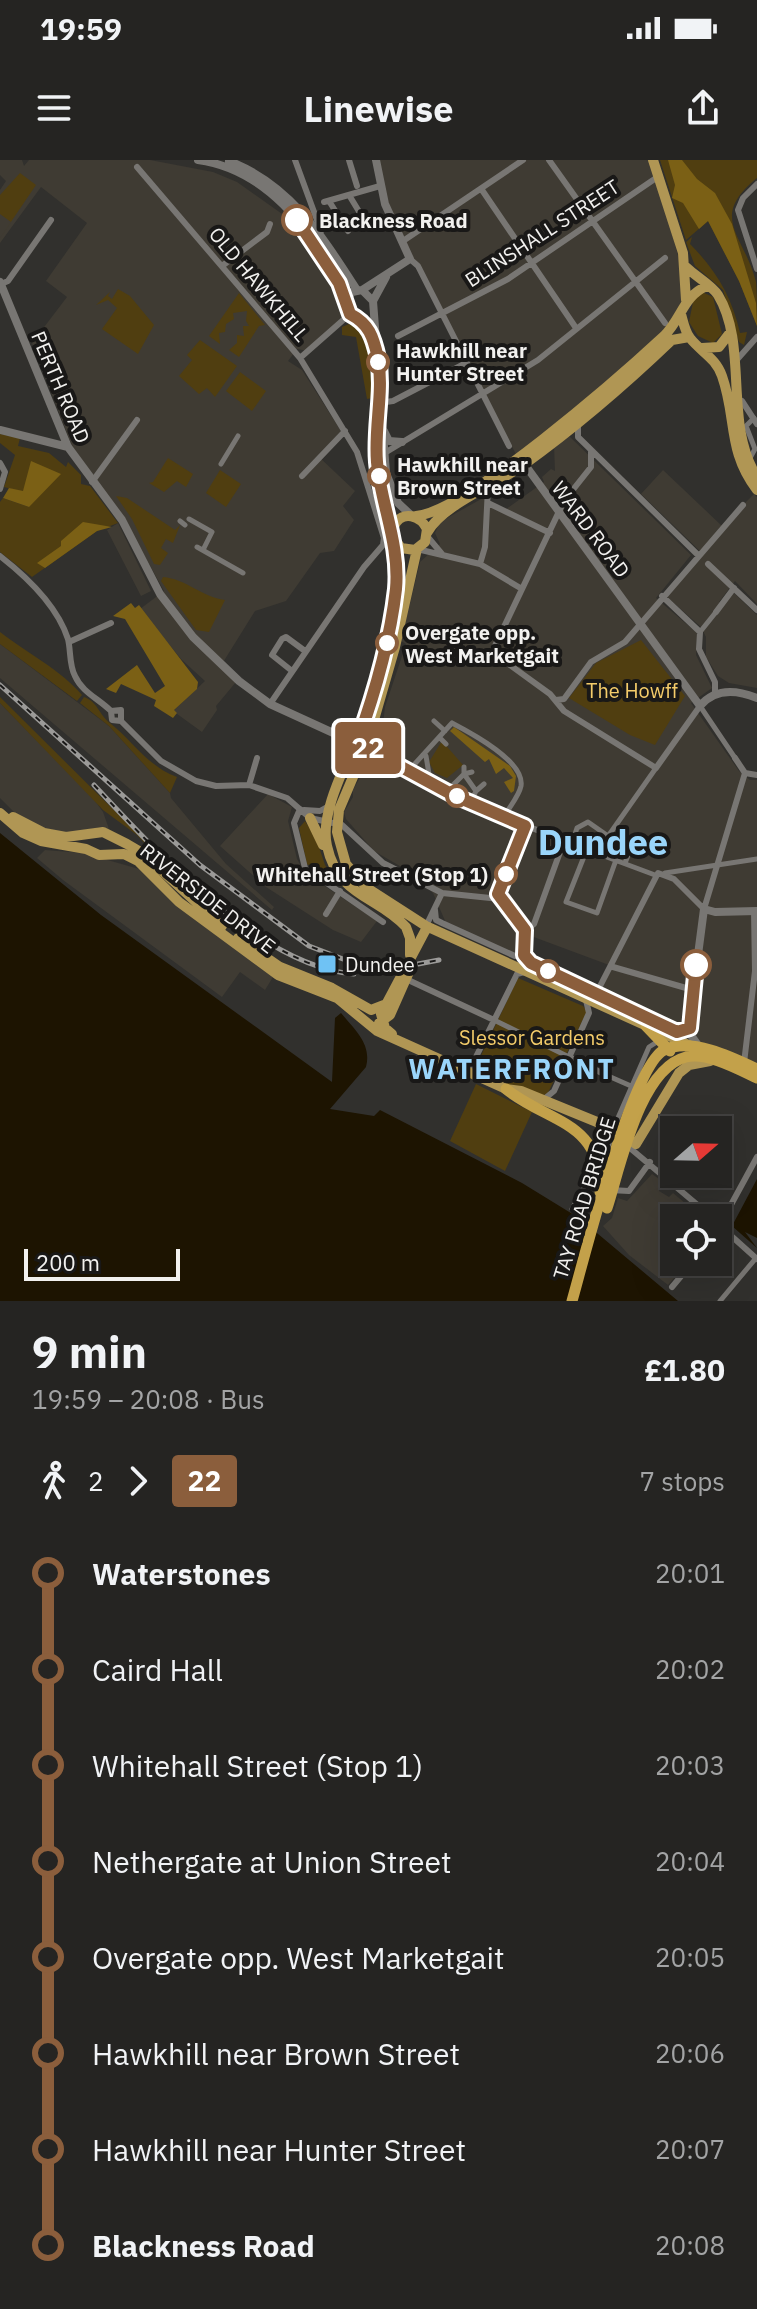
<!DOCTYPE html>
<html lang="en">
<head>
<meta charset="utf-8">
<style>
  :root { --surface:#252422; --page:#31302f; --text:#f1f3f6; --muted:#a3a4a5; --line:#424140 }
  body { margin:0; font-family:"IBM Plex Sans",sans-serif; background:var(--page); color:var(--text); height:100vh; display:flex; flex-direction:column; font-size:30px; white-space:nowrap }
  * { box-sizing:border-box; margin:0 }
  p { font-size:26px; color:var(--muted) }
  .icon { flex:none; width:44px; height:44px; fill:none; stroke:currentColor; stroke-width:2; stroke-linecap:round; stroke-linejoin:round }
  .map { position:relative; height:1141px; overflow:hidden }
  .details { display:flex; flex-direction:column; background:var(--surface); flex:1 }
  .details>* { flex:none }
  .badge { padding:0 16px; border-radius:6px; font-size:28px; line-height:52px }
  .needle { width:52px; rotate:70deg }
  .fabs { position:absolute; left:660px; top:956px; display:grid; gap:16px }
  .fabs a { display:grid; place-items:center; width:72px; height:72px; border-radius:0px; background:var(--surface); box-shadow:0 8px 32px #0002,0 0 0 2px var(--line); font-size:40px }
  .scale { position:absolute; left:24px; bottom:20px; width:156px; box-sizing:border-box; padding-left:8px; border:4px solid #f2f1ef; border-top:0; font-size:22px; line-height:28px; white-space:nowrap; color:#f2f1ef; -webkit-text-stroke:6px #191817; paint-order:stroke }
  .map>.badge { position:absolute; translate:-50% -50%; box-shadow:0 0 0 4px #fff }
  .legs { display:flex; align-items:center; gap:12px; height:88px; padding:0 32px; font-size:26px }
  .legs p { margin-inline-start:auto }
  .overview { display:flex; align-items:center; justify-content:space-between; height:136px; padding:0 32px }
  h1 { font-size:44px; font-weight:700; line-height:60px }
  ul { padding:0 32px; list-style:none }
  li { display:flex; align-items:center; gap:28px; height:96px; font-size:30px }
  li i { display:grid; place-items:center; width:12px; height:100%; margin:0 10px; background:currentColor }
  li i::after { content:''; width:20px; height:20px; margin:-10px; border:6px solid; border-radius:50%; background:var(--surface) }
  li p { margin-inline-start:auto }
  li:first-child i { background:linear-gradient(#0000 50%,currentColor 0) }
  li:last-child i { background:linear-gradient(currentColor 50%,#0000 0) }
  .status { display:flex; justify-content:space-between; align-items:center; height:56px; padding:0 40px; background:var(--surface); direction:ltr }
  .status svg { height:22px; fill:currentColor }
  header { display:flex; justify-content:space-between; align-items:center; height:104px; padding:0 32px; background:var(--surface); font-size:36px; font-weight:700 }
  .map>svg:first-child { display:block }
</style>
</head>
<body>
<div class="status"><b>19:59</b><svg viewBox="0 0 49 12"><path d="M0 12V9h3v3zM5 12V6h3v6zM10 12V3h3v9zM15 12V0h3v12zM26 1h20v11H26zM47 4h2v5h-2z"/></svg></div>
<header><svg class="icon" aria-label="menu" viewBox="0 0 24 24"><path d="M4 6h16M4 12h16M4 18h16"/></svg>Linewise<svg class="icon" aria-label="share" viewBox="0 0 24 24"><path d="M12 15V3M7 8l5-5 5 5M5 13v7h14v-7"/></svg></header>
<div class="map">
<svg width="757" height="1141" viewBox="0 0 757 1141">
  <rect width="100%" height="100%" fill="#31302d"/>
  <path fill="#3f3b33" d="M0,0H22L24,6L29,0H150L213,12L237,22L285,56L338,131L343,150L341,160L309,191L297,189L288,201L302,210L341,271L318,296L355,331L343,346L354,360L334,391L320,393L286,441L255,451L222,504L236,522L216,546L217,550L202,572L173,551L205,521L181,499L140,449L164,431L128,366L74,291L32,183L67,137L46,121L87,63L41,27L0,83V30L6,21L0,15Z
    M376,0H651L687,127L677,162L518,298L392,60Z
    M568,275L691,395L656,438L697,473L696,495L712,528L691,543L739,611L750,620H757V904L724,896L684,872L596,834L609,805L531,776L527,777L524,795L515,796L446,763L433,733L405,709L374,691L346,659L344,652L353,637V630L381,581L385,547L406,484L401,481L420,402L440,384L435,373L440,362L483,338L502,352L544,322L542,317L551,309L555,311L554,286Z
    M663,310L722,366L754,334L757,337V444L735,421L719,442L723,446L734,433L757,455V528L729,523L718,516L706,497V477L701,467L667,437L703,394L641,334Z
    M118,363L151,431L141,436L107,370Z
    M0,484L109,566L170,633L171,638L226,704L274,747L272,750L0,518Z
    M0,543L93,638L103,652L109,669L101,667L63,674L46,669L18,656L0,638Z
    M268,634L292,647L288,661L297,699L305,713L377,761L361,782L333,770L266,727L220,686Z
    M45,690L83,693L146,711L273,817L265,830L240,812L222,837L63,720L37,698Z
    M652,1014L662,1021L659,1031L669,1037L673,1033L703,1058H674V1102H688L668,1125L629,1095L603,1066L612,1058L618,1038L627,1041Z"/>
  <path fill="#503e10" d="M660,0H757V18C708,58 744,74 756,122C757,135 757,152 757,166L739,121L708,61L686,80Z
    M20,13L36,25L0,78L11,62L0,54V35Z
    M692,77L690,84C716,110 732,137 740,173L747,172L744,185L739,182L723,130L695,106L686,82Z
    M118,129L130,136L154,165L138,194L102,169L117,148L108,140L96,145L110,132L108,136L112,139Z
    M702,132L713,137L722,174L713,183L698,176L689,162L694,137Z
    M239,133L265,165L259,166L239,197L229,190L237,183V175L244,176L243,166H249L246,161L247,151L233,153L234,159L226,164L225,172L219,173L220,184L209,176Z
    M349,164L359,168L369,190L372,238L367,239L356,177L342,175V167Z
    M200,180L237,206L215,237L207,228L199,234L179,216L192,200L187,195Z
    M240,212L266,231L252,251L226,231Z
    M0,274L20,278L18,286L49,293L66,307L68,302L81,315V324L90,326L118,363L97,371L32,417L0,392V342L3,338L29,347L23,332L4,327L15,295L0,283Z
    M168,298L193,314L186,327L177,321L164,332L149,323L153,322Z
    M220,310L241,324L226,347L206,333Z
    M116,336L127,338L175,370L180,365L173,383L166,379L161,388L168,393L160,405L154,404L132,359Z
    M163,417C186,419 202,437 225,440L209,472L196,470L161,421Z
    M0,472C26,492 62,511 82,535L77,541L0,484Z
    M641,480L685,536L655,585L630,575L569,538L596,503Z
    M0,537L149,685L184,726L137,675L103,650L0,543Z
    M84,537C98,542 99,555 110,563C133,581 147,606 177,617L170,633L109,566L80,543Z
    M442,581L463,605L447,618L435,613L429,602Z
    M305,661L316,678L325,705L341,727L307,704L299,668Z
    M518,818L583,846L587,851L547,935L540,938L483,913L477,904Z
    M476,924L532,952L505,1011L450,981Z"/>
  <path fill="#7b6015" d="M668,0H682L697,19L715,33L732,64L756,143L757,166L739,121L708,61L699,69L683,43L672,38L675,25Z
    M31,301L61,314L29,347L3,338L9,328L23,331Z
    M83,362L112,367L97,371L45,408L37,403L61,386V381Z
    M131,443L135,448L139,445L198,522L197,529L174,550L177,553L173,558L154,546L156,540L121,524L116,533L106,529L137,505L155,533L165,526L125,459L113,456Z
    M454,567L510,606L516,616L514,631L511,633L504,622L513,618L504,608L496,614L489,599L485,602L450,571Z"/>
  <path fill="#1d1401" d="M0,673L101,755L332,922L335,858L341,853C355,870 372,884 366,907L330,949L374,956L380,950L522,1023L579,1058L678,1141H0Z
    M757,1019V1078L745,1072L757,1088L732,1066Z"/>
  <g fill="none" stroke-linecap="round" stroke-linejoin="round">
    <path stroke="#787673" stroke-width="5" d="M750,298L755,289L746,266L754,258
      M221,304L238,276
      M189,359L212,372L203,390
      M180,361L185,365
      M197,387L243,413
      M700,472L716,452
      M700,546L735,598
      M434,561L445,571
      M452,563C471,573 525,601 521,626C519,636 510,646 505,655
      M440,578L446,584
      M426,596L429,614
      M411,608L452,563
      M472,612L464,614L476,631L473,637
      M452,626L464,614V607
      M476,631L484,624
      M564,681L655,715
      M572,683L577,668L588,662L608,676
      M587,689L566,742L597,753L616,700
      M597,692L656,608
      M625,703L629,693
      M665,713L757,699
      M494,860L569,897
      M606,915L631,926
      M614,967L649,887L660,880
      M602,1003L612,976
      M572,1049L594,1010
      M720,1141L756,1098"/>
    <path stroke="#787673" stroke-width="6" d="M295,0L321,71
      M349,0L357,26
      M549,0L665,163
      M137,7L300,198L357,292L384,378L383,385L364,407L270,544
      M757,24L743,38L738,50L757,109
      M482,30L576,168
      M349,35L366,63L373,59
      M329,41L348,71
      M324,42L380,26
      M403,81L523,0
      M410,99L418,106L509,286
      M222,106L267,72L270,64
      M1,124L8,121L51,60
      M398,176L508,119L659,16
      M300,198L350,154
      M734,203L757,177
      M742,241L757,264
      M379,243L393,241L466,203
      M578,264V277L698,395
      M591,290V307L564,341L492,492L550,534L564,551L656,608L700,546
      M383,294L538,200L665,98
      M0,303L5,312L0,329
      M302,316L345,271
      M92,322L137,260
      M488,343L550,373
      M427,376L442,394
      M417,389L480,404L522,429
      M0,396C27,417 57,445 68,479C71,491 69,505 75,516C82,532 99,539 111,551L112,560L121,561L161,601L196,621L216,626L249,625L287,638L310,658L342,665L383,703L442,733L500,739
      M480,404L485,387L488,328
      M708,404L757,450
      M662,436L700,472L699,489L715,522V534
      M716,452L734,428
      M69,482L111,463
      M292,511L272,495L282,479L286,477L305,491
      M556,540L564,539L591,502L625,482L743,345
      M111,551L121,550V561
      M735,598L745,613L757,615
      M249,625L257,598
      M480,647L564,681L534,764L525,770
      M300,649L294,663L305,708L383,762
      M304,650L320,651L329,646
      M500,739L498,732L525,666
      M435,750L436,760L442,763L515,796L524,795L525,770L500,739
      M326,754L340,731
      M426,766L442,733
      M613,807L693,830
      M406,819L494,860
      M688,871L677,872L596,834L658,713L674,719L704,749L745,613
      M569,897L606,915
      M744,903L755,811L754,751
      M469,911L517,814L524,812
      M543,940L554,931L589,853L586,840
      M624,983L713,1058
      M582,1022L599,1028
      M610,1030L629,1031L650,1002
      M718,1064L757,1099
      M720,1065L757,997
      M672,1127L693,1102"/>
    <path stroke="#787673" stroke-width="8" d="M198,0C265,9 311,68 339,125C344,134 345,145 350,154C369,163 372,179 378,199
      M229,1C291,25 322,76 357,130
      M0,122L68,287L122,360L160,434L193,477L239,521L270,544L377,593L480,647
      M362,130L410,99L385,44L376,0
      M346,141L352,132L362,130L373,141L386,313L398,343L412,356
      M373,141L386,117
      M0,270L68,287
      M384,271L389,281L402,282
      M377,281L380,323L393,374
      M523,302L700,546C715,528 737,530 757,538
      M700,888L688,871L704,749L715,752L757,751"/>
    <path stroke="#b09654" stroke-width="10" d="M653,0L683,93L686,140
      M686,107C695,116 712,125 718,135C749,186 723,264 757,317
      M681,154C683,161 685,172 690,178C701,192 716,198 722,216C737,258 727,291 757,330
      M702,188L719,187L729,174
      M416,356C466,352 622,215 664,176C682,158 683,136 707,126
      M427,373C442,345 495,325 522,306C575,268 625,225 672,180L689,177
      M393,377L401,388L415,390L425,382L427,369C421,356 402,349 394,366C389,377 397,412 396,427C392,470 379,511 367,552C355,590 318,648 327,686C338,737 378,736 406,767L410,778V795
      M417,389L395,487L367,584L339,650L337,672L346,704L367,728L426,766L691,886
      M0,653L23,673L41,681L86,689L99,695L124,694L138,701L179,742L278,815L337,838L377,871L506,929L521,931L614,969L636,984
      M13,657L44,673L66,677L103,672L127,684L144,694L222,766
      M310,658L323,685
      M238,778L280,807L332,828L371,850L384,845
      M379,863L390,855L409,812
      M392,874L385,868L381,854L425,771
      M636,984L679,913L689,905L710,901"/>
    <path stroke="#c3a14a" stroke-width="11" d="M646,866L670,891
      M506,929C548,963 603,961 600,1032
      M607,1048C620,1009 639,909 686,897C707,892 738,909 757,918
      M572,1141C584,1099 632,906 664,890C691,877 732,897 757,909"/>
    <g stroke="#9b9a98" stroke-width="5">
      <path id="rail" d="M0,525L200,705L309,786L356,804
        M94,625C157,692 259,806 354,814
        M418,804L439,800"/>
    </g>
    <use href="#rail" stroke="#191817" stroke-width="2" stroke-dasharray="6" stroke-linecap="butt"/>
  </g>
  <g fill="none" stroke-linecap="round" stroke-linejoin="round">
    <g stroke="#fff" stroke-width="18">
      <path id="line-1" d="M297,60L339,123L350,154C369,164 373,176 378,198C384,232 374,267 377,302C381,345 400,384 396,429C390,482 375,533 357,583L453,635L525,666L498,734L525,770L524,795L531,803L677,872L690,868L696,805"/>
    </g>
    <use href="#line-1" stroke="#8b5e3c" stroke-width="12"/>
  </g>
  <g fill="#fff" stroke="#8b5e3c" stroke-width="4">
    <circle cx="297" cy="60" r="14"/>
    <circle cx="378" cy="202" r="10"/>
    <circle cx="379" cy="316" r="10"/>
    <circle cx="387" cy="483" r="10"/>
    <circle cx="457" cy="636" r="10"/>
    <circle cx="506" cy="714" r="10"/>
    <circle cx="696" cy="805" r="14"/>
    <circle cx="548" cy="811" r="10"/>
  </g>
  <rect fill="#6fc2f4" stroke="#191817" stroke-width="3" x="317" y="794" width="20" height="20" rx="4"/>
  <g text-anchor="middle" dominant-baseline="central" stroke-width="8" stroke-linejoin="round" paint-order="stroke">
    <g font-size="20" font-weight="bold" fill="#f2f1ef" stroke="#191817" text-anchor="start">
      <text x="319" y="60">Blackness Road</text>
      <text x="396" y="190">Hawkhill near<tspan x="396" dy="23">Hunter Street</tspan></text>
      <text x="397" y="304">Hawkhill near<tspan x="397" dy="23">Brown Street</tspan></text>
      <text x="405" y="472">Overgate opp.<tspan x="405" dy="23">West Marketgait</tspan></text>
      <text x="488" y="714" text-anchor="end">Whitehall Street (Stop 1)</text>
    </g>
    <g font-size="20" fill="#f2f1ef" stroke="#191817">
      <text transform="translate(542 73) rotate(-33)">BLINSHALL STREET</text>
      <text transform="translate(259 124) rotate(50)">OLD HAWKHILL</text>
      <text transform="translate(61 227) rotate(67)">PERTH ROAD</text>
      <text transform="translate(591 369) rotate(53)">WARD ROAD</text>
      <text transform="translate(208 738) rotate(38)">RIVERSIDE DRIVE</text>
      <text transform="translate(584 1038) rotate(-73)">TAY ROAD BRIDGE</text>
    </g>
    <g font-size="20" fill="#f4cc6a" stroke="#191817">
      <text x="632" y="530">The Howff</text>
      <text x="532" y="877">Slessor Gardens</text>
    </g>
    <g font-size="20" fill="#f2f1ef" stroke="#191817" text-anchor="start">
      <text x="345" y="804">Dundee</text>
    </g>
    <g font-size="28" font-weight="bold" letter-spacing="2" fill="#9ad5fa" stroke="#191817">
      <text x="512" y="908">WATERFRONT</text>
    </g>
    <g font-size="36" font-weight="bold" fill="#9ad5fa" stroke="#191817">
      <text x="603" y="681">Dundee</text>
    </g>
  </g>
</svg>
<div class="fabs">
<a><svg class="needle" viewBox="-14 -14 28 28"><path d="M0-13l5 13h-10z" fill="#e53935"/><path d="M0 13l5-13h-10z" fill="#a3a4a5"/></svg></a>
<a><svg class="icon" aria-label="locate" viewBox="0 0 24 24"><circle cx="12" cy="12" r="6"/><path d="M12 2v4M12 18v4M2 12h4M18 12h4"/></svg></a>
</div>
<div class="scale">200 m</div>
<b class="badge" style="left:368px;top:588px;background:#8b5e3c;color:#fff">22</b>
</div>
<section class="details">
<div class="overview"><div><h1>9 min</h1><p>19:59 – 20:08 · Bus</p></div><b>£1.80</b></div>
<div class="legs"><svg class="icon" aria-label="walk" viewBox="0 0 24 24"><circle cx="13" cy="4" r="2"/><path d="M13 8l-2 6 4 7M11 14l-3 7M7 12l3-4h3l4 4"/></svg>2<svg class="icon" aria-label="forward" viewBox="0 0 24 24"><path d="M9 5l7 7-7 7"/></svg><b class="badge" style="background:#8b5e3c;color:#fff">22</b><p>7 stops</p></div>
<ul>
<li><i style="color:#8b5e3c"></i><b>Waterstones</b><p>20:01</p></li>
<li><i style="color:#8b5e3c"></i><span>Caird Hall</span><p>20:02</p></li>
<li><i style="color:#8b5e3c"></i><span>Whitehall Street (Stop 1)</span><p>20:03</p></li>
<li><i style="color:#8b5e3c"></i><span>Nethergate at Union Street</span><p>20:04</p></li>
<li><i style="color:#8b5e3c"></i><span>Overgate opp. West Marketgait</span><p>20:05</p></li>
<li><i style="color:#8b5e3c"></i><span>Hawkhill near Brown Street</span><p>20:06</p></li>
<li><i style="color:#8b5e3c"></i><span>Hawkhill near Hunter Street</span><p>20:07</p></li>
<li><i style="color:#8b5e3c"></i><b>Blackness Road</b><p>20:08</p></li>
</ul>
</section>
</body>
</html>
